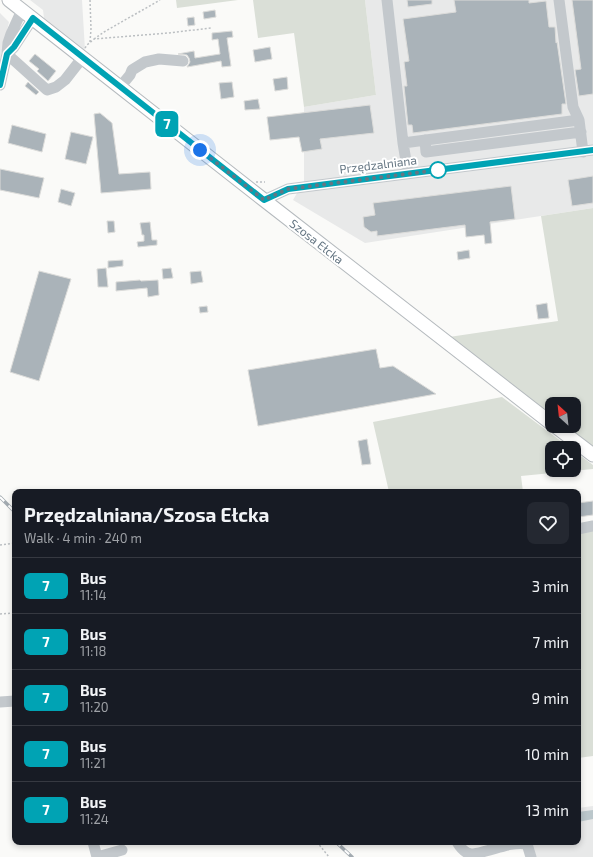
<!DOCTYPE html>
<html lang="en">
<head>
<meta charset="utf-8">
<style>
  :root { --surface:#171b24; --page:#242831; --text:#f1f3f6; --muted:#9ea1a6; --line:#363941 }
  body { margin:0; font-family:"Exo 2",sans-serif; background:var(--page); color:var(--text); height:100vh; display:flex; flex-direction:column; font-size:15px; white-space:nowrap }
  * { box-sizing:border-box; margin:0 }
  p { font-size:13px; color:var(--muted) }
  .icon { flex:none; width:22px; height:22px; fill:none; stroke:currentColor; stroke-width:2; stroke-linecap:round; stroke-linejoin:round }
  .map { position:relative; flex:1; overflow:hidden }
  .sheet { position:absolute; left:12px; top:489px; width:569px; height:356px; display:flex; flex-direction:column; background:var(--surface); border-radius:8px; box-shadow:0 2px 6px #0003 }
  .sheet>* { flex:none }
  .badge { padding:0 8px; border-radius:6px; font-size:14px; line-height:26px }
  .needle { width:26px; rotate:333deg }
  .controls { position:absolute; left:545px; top:397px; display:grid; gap:8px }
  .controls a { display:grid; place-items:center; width:36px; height:36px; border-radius:8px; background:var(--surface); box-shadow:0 2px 6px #0003; font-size:20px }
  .you { position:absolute; width:20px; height:20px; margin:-10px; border:3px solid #fff; border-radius:50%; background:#1a73e8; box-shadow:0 0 0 6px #1a73e833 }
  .map>.badge { position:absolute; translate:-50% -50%; box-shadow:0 0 0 2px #fff }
  .round { display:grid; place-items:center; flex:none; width:42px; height:42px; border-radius:8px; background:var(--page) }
  .summary { display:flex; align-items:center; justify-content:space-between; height:68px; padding:0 12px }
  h1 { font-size:19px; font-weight:700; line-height:30px }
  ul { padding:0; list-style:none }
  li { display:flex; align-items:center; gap:12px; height:56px; padding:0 12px; border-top:1px solid var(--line) }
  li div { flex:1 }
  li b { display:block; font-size:15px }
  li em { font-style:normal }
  li .badge { min-width:44px; font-weight:700; text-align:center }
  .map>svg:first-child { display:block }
</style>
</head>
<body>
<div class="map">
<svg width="593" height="857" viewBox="0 0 593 857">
  <rect width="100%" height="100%" fill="#fafaf8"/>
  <path fill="#e8e9e9" d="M30,0H82L85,50L44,18L43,10Z
    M365,0H593V208L365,243L293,200L304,181V107L376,95Z
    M0,13L9,22L0,60Z
    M593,806V857H535L531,842H578V808Z"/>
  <path fill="#dadfd7" d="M176,0H238L177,8Z
    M253,0H365L376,95L304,107L294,33L258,38Z
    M593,208V449L564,426H574V404H552V417L449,337L558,321L541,216Z
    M502,397L570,448H552V470H574V451L593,465V469L521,476L523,492H389L373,422Z
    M593,530V756L578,758V532Z"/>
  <path fill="#bbc7cb" d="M593,810V819L578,822V812Z"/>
  <path fill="#aab3b9" stroke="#dcdcda" d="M407,0H432V4L408,7Z
    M454,0H529V3L546,1L549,27H555L556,43L557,42L566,104H562V114L413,133L412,125H408L404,86H407L404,62L409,61L403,19L456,12Z
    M572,0H593V94L579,96L575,70L581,69Z
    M215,10L216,17L204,19L203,12Z
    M194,17L195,25L188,26L187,18Z
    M232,31L233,37L227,38L231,66L222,67L221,61L187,67L190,62L189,58L187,55L178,54L194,51L195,58L220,54L218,39L212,40V33Z
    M270,47L272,59L255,62L253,50Z
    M35,54L56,71L48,81L37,71L39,69L29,61Z
    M287,77L288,89L275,91L273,79Z
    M28,82L39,92L36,95L25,86Z
    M232,82L234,97L221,99L219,83Z
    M258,99L260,109L245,110L244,101Z
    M370,105L374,133L320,139L322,149L302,152L299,137L270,140L267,117Z
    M100,113L112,123L119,174L150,172L151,189L101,193L94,114Z
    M12,125L46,134L42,152L8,143Z
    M71,132L93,137L86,164L65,159Z
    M0,169L44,178L39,198L0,190Z
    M593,176V203L572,206L568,180Z
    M511,186L515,219L490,222L492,243L485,244L484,235L466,237L465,225L377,236V231L371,232L364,227L363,217L375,215L373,203Z
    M61,189L75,193L71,206L58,202Z
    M107,221H114L115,232L108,233Z
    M150,222L152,240H157V245L138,247L137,242L144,241V235H142L140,223Z
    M469,250L470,258L458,260L457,252Z
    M123,260V266L108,268V261Z
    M106,268L108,287H98L97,269Z
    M171,268L173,278L163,279L162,269Z
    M39,271L71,279L39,381L10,372Z
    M201,271L203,282L191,284L190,272Z
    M140,280L141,281L158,280L159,295L148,297L147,288L116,291V282Z
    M547,303L549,318L538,319L536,305Z
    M207,306L208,312L200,313L199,307Z
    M376,349L380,368L393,366L436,394L258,426L248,370Z
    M367,439L371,464L362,465L358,441Z
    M593,501V515L578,517V503Z"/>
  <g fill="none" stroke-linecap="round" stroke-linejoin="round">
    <g stroke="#b5babe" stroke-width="15">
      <path id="major" d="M9,0L264,200L552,424
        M555,426L593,455"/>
    </g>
    <path stroke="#bbbfc2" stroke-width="1.5" stroke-dasharray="2 2" stroke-linecap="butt" d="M94,39L104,32L160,0
      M90,42L91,29L90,0
      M85,48L87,45L94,39L168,33L211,28
      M256,182H265
      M0,545L15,543
      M0,614L15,613
      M317,842L329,857"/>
    <path stroke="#c3c8cc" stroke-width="11" d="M387,0L403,143L408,173
      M559,0L573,107L579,120
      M7,54L47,90L56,87L65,80L83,57
      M7,54L14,47L33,18
      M0,85L7,54L8,43L11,34L22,10
      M120,87L130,75L132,70L145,62L159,59L183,61
      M425,140L426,152L581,132
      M403,143L579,120L583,152
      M264,200L288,189L593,150
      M578,529L593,526
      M0,702L15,701
      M93,842L97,857
      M457,842C460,847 464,853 471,854C476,854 482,852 486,851C501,847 512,842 527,844L531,857
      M97,857L122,850"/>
    <use href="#major" stroke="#fff" stroke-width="13"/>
    <g stroke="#a2aab0" stroke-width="3.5">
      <path id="rail" d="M0,497L15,512
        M336,842L352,857"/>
    </g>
    <use href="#rail" stroke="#fff" stroke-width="2" stroke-dasharray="6" stroke-linecap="butt"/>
  </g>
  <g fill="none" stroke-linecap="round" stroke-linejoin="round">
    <g stroke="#fff" stroke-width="9">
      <path id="line" d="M0,85L7,54L14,47L33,18L264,200L288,189L593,150"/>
    </g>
    <use href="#line" stroke="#00a3b4" stroke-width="6"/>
    <path stroke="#657683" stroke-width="4" stroke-dasharray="0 7.2" d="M200,150L264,200L288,189L438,170"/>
  </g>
  <circle fill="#fff" stroke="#00a3b4" stroke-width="2" cx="438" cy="170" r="8"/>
  <g text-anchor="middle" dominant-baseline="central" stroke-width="4" stroke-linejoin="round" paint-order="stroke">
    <g font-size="12" fill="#657683" stroke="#fff">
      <text transform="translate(378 164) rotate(-7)">Przędzalniana</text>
      <text transform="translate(317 241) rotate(38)">Szosa Ełcka</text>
    </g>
  </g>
</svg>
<div class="controls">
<a><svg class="needle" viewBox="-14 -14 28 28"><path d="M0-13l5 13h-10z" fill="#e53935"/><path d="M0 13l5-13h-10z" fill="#9ea1a6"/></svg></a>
<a><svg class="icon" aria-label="locate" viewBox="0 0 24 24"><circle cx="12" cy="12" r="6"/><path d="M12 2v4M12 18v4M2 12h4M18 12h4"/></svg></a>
</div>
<div class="you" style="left:200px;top:150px"></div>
<b class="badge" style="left:167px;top:124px;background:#00a3b4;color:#fff">7</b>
<section class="sheet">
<div class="summary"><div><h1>Przędzalniana/Szosa Ełcka</h1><p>Walk · 4 min · 240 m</p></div><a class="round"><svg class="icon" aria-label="heart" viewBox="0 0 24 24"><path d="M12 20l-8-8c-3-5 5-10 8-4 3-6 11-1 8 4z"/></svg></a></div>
<ul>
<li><span class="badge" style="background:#00a3b4;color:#fff">7</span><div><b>Bus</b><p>11:14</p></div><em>3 min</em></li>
<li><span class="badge" style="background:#00a3b4;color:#fff">7</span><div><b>Bus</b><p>11:18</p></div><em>7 min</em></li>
<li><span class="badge" style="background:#00a3b4;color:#fff">7</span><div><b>Bus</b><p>11:20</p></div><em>9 min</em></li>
<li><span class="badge" style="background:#00a3b4;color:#fff">7</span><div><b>Bus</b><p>11:21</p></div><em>10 min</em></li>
<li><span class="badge" style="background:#00a3b4;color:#fff">7</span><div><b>Bus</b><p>11:24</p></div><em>13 min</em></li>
</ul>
</section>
</div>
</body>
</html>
